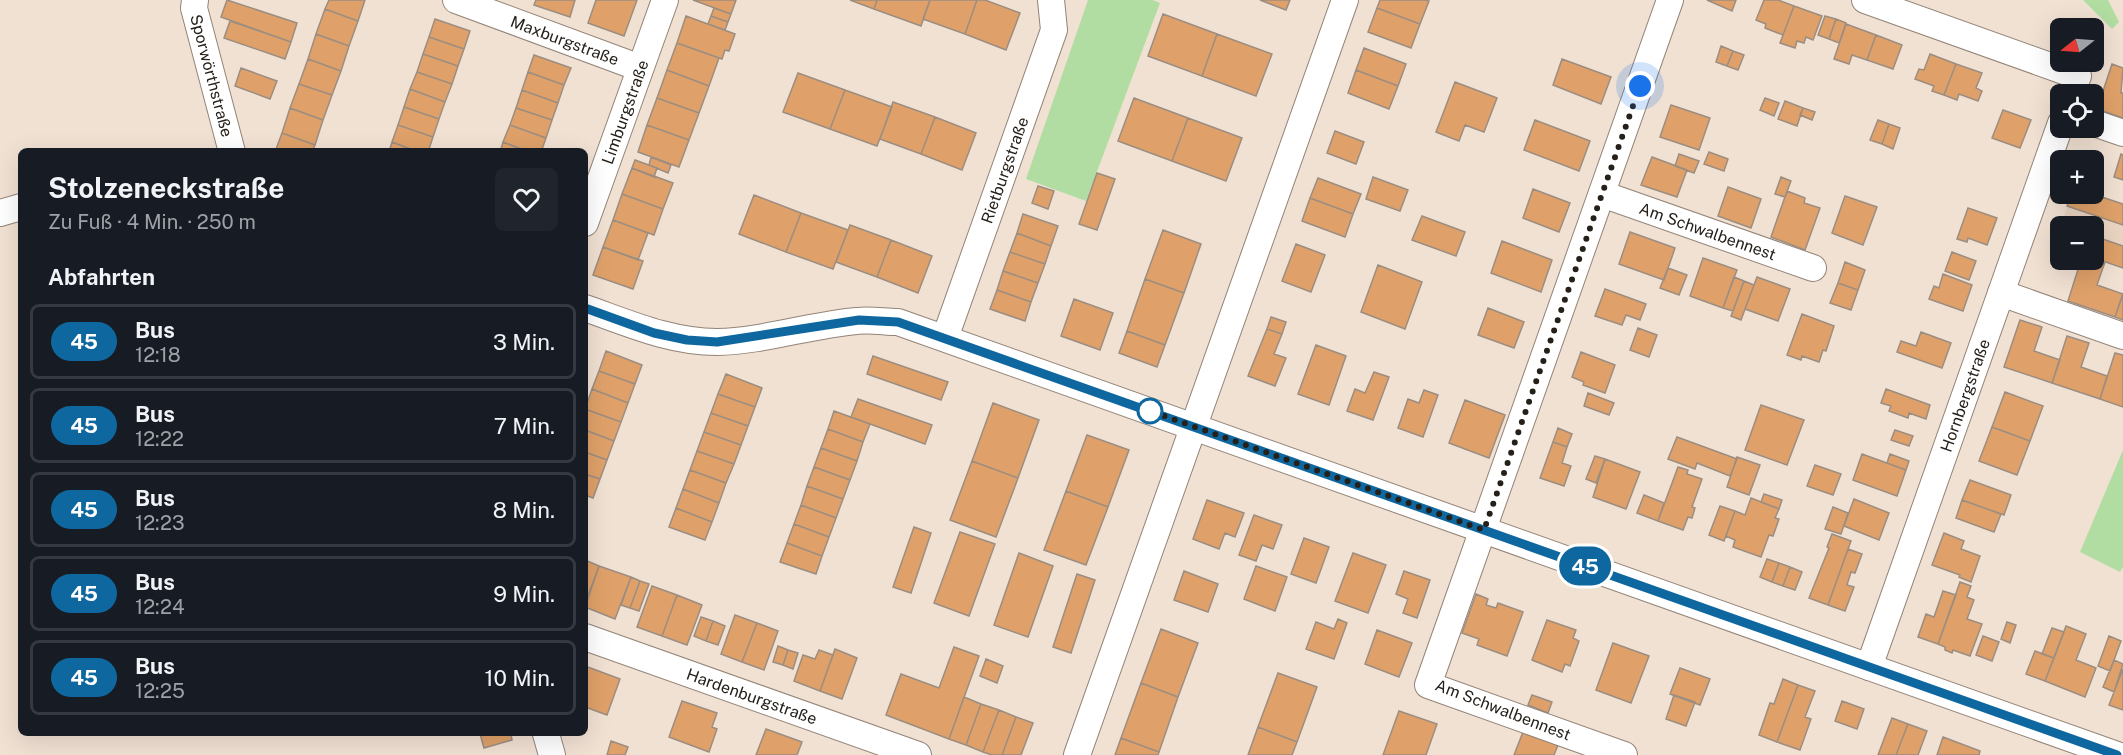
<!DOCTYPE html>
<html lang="de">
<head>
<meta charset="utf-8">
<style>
  :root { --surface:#171b24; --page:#20242c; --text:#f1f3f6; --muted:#9ea1a6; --line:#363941 }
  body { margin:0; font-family:"Public Sans",sans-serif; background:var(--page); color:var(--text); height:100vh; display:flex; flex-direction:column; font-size:22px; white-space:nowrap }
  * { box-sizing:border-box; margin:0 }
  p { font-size:20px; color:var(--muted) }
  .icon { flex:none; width:33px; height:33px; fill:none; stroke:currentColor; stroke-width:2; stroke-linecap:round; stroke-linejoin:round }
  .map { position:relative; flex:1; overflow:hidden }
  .sheet { position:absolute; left:18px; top:148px; width:570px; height:588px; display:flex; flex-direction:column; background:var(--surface); border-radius:9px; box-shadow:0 6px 24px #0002 }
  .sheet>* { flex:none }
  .badge { padding:0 12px; border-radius:20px; font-size:21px; line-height:39px }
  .needle { width:39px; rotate:253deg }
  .controls { position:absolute; left:2050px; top:18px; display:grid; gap:12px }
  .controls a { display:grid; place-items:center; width:54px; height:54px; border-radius:9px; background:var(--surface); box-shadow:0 6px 24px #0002; font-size:30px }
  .you { position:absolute; width:30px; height:30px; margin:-15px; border:4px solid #fff; border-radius:50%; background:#1a73e8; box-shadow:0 0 0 9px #1a73e833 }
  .map>.badge { position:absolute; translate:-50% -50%; box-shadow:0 0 0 3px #fff }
  h2 { padding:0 30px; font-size:22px; line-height:54px }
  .round { display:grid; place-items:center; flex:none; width:63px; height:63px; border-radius:9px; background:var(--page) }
  .headline { display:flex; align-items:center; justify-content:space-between; height:102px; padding:0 30px }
  h1 { font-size:28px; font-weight:700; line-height:45px }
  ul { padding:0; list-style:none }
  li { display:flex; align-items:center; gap:18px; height:75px; margin:0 12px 9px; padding:0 18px; border:3px solid var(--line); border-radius:9px }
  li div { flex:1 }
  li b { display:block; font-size:22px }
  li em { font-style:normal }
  li .badge { min-width:66px; font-weight:700; text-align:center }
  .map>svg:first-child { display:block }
</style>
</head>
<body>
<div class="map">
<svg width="2123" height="755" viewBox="0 0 2123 755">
  <rect width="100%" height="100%" fill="#f1e1d3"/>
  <path fill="#ebd5c2" d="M2071,194H2093L2123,204V268L2094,258V226H2061Z"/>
  <path fill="#b1dda2" d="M1088,0H1153L1160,3L1086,201L1026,179Z
    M2083,0H2108L2119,22L2112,29Z
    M2123,450V567L2120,572L2080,552Z"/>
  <path fill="#dfa169" stroke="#9c8d81" stroke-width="1.5" d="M227,0L297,23L291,42L221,17Z
    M329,0H365L358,21L325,9Z
    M536,0H575L570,17L534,5Z
    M596,0H637L624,36L588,23Z
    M693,0H736L731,14Z
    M850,0H877L874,9Z
    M877,0H930L921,26L874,9Z
    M930,0H977L965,34L923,19Z
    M977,0H985L1020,13L1006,50L965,34Z
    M1260,0H1290L1286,10Z
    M1380,0H1426L1429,1L1420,24L1377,8Z
    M1707,0H1736L1732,11Z
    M1764,0H1778L1794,6L1783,35L1765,28L1766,24L1756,20Z
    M1794,6L1822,16L1813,40L1806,37L1804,43L1797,41L1795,48L1780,43Z
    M714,8L731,14L728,22L711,16Z
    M1377,8L1420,24L1411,48L1368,32Z
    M325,9L358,21L349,46L316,34Z
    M1163,14L1217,34L1202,76L1148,56Z
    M686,16L735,34L729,51L725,50L722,59L677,43Z
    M711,16L728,22L725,30L708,24Z
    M1825,16L1836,19L1829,39L1818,35Z
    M435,19L470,31L464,49L429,37Z
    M1836,19L1846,23L1839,43L1829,39Z
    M230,21L291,42L285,59L224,38Z
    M1846,24L1876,35L1867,60L1852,55L1849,64L1834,59Z
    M316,34L349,46L341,71L308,59Z
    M1217,34L1272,54L1256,96L1202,76Z
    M1876,35L1902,45L1893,69L1867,60Z
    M429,37L464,49L458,66L423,54Z
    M677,43L719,58L709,86L667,70Z
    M1721,46L1733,51L1727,66L1716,62Z
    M1364,48L1406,64L1398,86L1356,70Z
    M1733,51L1744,55L1738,70L1727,66Z
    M423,54L458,66L452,84L417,72Z
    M1930,54L1956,64L1944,95L1932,91L1934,86L1915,79L1919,69L1924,70Z
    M534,55L571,68L564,85L528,72Z
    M308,59L341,71L332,95L299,84Z
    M1562,59L1611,77L1601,104L1553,85Z
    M1956,64L1982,73L1976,88L1982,91L1978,101L1959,94L1957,100L1944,95Z
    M2112,64L2123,68L2121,93H2123V118L2097,109Z
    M241,68L277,81L270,99L235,86Z
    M667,70L709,86L699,113L657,98Z
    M1356,70L1398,86L1389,109L1348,93Z
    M417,72L452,84L445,102L410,89Z
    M528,72L564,85L558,103L522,90Z
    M798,73L845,90L830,129L783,112Z
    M1455,82L1497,98L1484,132L1465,125L1459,141L1436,132Z
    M299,84L332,95L323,120L290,108Z
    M410,89L445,102L439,119L404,107Z
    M522,90L558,103L552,120L516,108Z
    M845,90L892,107L877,146L830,129Z
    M657,98L699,113L689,140L647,125Z
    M1134,98L1188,118L1172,161L1118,141Z
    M1765,98L1779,103L1774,116L1760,110Z
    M1785,101L1803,108L1797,126L1778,119Z
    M893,102L935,117L921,154L880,139Z
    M1671,105L1710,118L1699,150L1660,137Z
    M404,107L439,119L433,137L398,125Z
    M290,108L323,120L315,145L282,133Z
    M516,108L552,120L546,138L510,125Z
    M1803,108L1815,112L1812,120L1800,115Z
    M2003,110L2031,120L2020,148L1992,138Z
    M935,117L976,133L962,170L921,154Z
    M1188,118L1242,138L1226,181L1172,161Z
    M1535,120L1590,141L1579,171L1524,150Z
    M1878,120L1889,124L1882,144L1870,140Z
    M1889,124L1900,128L1893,149L1882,144Z
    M398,125L433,137L428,152H418L392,142Z
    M510,125L546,138L541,152H529L503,142Z
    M647,125L689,140L679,167L638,152Z
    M1335,131L1364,142L1356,164L1327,153Z
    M282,133L315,145L312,152H275Z
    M392,142L418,152H389Z
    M503,142L529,152H500Z
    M1709,152L1728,159L1724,171L1704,164Z
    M1679,154L1699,161L1694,173L1675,166Z
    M2121,154L2123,155V180L2114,177Z
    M651,157L671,165L668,173L649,165Z
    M1652,157L1687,170L1677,197L1641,185Z
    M635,160L657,168L654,177L632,168Z
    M632,168L673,183L663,209L622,194Z
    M1097,173L1115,179L1097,230L1079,224Z
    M1373,177L1408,190L1400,211L1366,199Z
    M1781,177L1791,181L1785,197L1775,194Z
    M1318,178L1361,194L1353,214L1310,198Z
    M1038,186L1054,191L1048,209L1032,203Z
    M1728,187L1761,199L1751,228L1718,216Z
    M1533,189L1570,203L1559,232L1523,218Z
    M1787,191L1805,198L1804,203L1820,208L1805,250L1771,237Z
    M622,194L663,209L654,235L613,220Z
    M2071,194H2093L2123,204V225L2067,206Z
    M754,195L801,213L786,252L739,234Z
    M1845,196L1877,207L1863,245L1832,233Z
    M1310,198L1353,214L1345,237L1302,221Z
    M1968,208L1997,218L1987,245L1968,238L1967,242L1957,239Z
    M801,213L848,230L833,269L786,252Z
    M1023,214L1058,226L1051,246L1017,233Z
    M1422,216L1465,232L1456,256L1412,240Z
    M613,220L648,233L638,260L603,247Z
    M850,225L891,240L877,277L836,262Z
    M1163,230L1201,244L1184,293L1145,279Z
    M1630,232L1675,248L1664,280L1619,264Z
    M1017,233L1051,246L1045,264L1010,252Z
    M2094,236L2123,246V268L2094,258Z
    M891,240L932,256L918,293L877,277Z
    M1502,241L1552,260L1541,292L1491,273Z
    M1296,244L1325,255L1311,292L1282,281Z
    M603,247L643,261L633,289L593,275Z
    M1010,252L1045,264L1038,283L1003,271Z
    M1952,252L1976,261L1969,280L1945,271Z
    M1703,258L1737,270L1723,308L1690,296Z
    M2094,258L2105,262L2097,285L2123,294L2115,317L2068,301L2081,260Z
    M1845,262L1865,270L1858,290L1838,283Z
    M1378,265L1422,282L1405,329L1361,312Z
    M1668,268L1687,275L1679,295L1660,288Z
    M1003,271L1038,283L1031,302L997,290Z
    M1943,274L1972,285L1963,311L1929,299L1934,286L1939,288Z
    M1734,277L1744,281L1733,311L1723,308Z
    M1757,277L1790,289L1778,321L1745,309Z
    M1145,279L1184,293L1165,345L1127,331Z
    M1744,281L1754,285L1741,320L1731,316Z
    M1838,283L1858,290L1851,310L1830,303Z
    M1605,289L1646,304L1640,320L1626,315L1622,325L1595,316Z
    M997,290L1031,302L1025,321L990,309Z
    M2123,293V320L2115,317Z
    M1074,299L1113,313L1100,350L1061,336Z
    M1488,308L1524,322L1514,348L1478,335Z
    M1802,314L1834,326L1826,351L1823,350L1819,362L1802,356L1801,360L1787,355Z
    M1271,317L1286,322L1282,334L1267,329Z
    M2020,320L2042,327L2034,351L2060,360L2052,383L2004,367Z
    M1638,328L1657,335L1649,357L1630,350Z
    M1267,329L1282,334L1274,354L1286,358L1275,386L1248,376Z
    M1127,331L1165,345L1157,367L1119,353Z
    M1921,332L1951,343L1942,368L1897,352L1901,341L1916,346Z
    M2067,336L2089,343L2081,367L2107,376L2100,399L2052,383Z
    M1316,345L1346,356L1329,405L1298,394Z
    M606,351L642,365L635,384L599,371Z
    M1581,352L1615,365L1605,393L1583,385L1584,382L1572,377Z
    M2115,353L2123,355V407L2100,399Z
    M873,356L948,382L941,400L867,374Z
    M599,371L635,384L628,403L592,389Z
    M1374,372L1389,377L1373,420L1347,411L1355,389L1365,393Z
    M726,374L762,388L755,407L718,394Z
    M592,389L628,403L621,422L585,409Z
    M1886,389L1930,405L1926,419L1909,413L1908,418L1889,411L1891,406L1881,403Z
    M1424,390L1438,395L1423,437L1398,428L1408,399L1419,403Z
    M2005,392L2043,406L2030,441L1992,427Z
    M1588,393L1614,403L1609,415L1584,406Z
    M718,394L755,407L748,426L711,413Z
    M858,399L932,425L925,444L851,417Z
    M1465,400L1505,415L1489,458L1449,443Z
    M993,403L1039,420L1018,478L972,461Z
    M1761,405L1804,420L1787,465L1745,450Z
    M585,409L621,422L614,441L585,430Z
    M834,411L870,424L863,442L828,429Z
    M711,413L748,426L741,445L704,432Z
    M1992,427L2030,441L2017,475L1979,461Z
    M1558,428L1572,434L1567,447L1553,442Z
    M828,429L863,442L857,461L821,448Z
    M585,430L614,441L607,460L585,452Z
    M1895,430L1913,436L1909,446L1891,440Z
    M704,432L741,445L734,464L697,451Z
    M1087,435L1129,450L1108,507L1066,491Z
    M1677,437L1737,459L1730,476L1697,463L1695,469L1668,459Z
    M1553,442L1567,447L1562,463L1571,466L1564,486L1540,478Z
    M821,448L857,461L850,480L814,467Z
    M697,451L734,464L726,483L690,470Z
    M585,452L607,460L600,479L585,474Z
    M1862,454L1906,470L1897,496L1853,480Z
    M1890,454L1909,461L1906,470L1887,463Z
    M1595,456L1605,459L1596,483L1586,479Z
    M1737,457L1760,465L1749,495L1727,487Z
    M1605,459L1640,472L1626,509L1593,497Z
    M972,461L1018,478L996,537L950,520Z
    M1815,465L1841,474L1833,495L1807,486Z
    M814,467L850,480L843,499L807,486Z
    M1678,467L1688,470L1687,474L1702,479L1692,507L1695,508L1692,518L1688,517L1683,530L1658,521Z
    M690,470L726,483L719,503L683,489Z
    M585,474L600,479L593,498L585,495Z
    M1970,480L2011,495L2004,515L1962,500Z
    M807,486L843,499L836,518L801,505Z
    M683,489L719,503L712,522L676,508Z
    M1066,491L1108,507L1086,565L1044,550Z
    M1764,494L1782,500L1779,509L1761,502Z
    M1644,495L1664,503L1658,521L1637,513Z
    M1751,498L1779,509L1775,518L1779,519L1773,536L1769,535L1761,557L1733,547L1735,540L1726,536L1735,511L1745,515Z
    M1854,499L1889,513L1879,540L1844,526Z
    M1207,500L1244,513L1235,537L1225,533L1219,549L1193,539Z
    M1962,500L2001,514L1994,532L1956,518Z
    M801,505L836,518L829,537L794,524Z
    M1720,506L1735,511L1724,541L1709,535Z
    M1833,507L1848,513L1841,534L1825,529Z
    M676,508L712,522L705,540L669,527Z
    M1254,515L1282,525L1273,549L1262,545L1256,561L1239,555Z
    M794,524L829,537L822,556L787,543Z
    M914,527L931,533L911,593L893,587Z
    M960,532L995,544L969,616L934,603Z
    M1944,533L1964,541L1961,549L1980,556L1971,582L1959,577L1960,575L1932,565Z
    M1832,534L1851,541L1828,605L1809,598L1829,548L1827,547Z
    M1304,538L1329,547L1316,583L1291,574Z
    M787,543L822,556L816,574L780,562Z
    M1848,549L1862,554L1855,573L1851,572L1847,585L1854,587L1845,611L1828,605Z
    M1019,553L1053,566L1028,637L994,625Z
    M1353,553L1386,565L1368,613L1335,601Z
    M1767,559L1779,563L1772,582L1760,577Z
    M585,560L599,566L585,604Z
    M1779,563L1790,567L1783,586L1772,582Z
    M599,566L631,577L615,619L585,607Z
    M1256,566L1287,577L1275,611L1244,599Z
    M1790,567L1802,572L1795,590L1783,586Z
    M1184,571L1218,584L1208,612L1174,600Z
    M1404,571L1430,580L1417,618L1403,613L1408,599L1396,594Z
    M1077,574L1095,580L1071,653L1053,647Z
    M631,577L640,581L630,608L621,605Z
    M640,581L649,584L639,611L630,608Z
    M1960,582L1971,586L1967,597L1974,600L1967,619L1982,624L1970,656L1953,650L1952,653L1945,650V647L1938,644Z
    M652,586L677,595L662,636L637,627Z
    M1943,591L1956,595L1938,644L1918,637L1926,614L1934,617Z
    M1476,594L1488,599L1486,605L1496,608L1498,603L1523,612L1507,656L1477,645L1479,639L1462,633Z
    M677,595L702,605L687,645L662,636Z
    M735,615L757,623L742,662L721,654Z
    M701,617L713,621L706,641L694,636Z
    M1338,619L1347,623L1334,659L1306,649L1316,622L1334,629Z
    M1547,620L1576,630L1573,638L1579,641L1570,666L1565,664L1562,672L1532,660Z
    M713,621L725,626L718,645L706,641Z
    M2007,622L2016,625L2010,643L2001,639Z
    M757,623L778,631L764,670L742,662Z
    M2066,626L2086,634L2076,660L2096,668L2085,697L2045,681Z
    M2052,628L2064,632L2054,658L2042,654Z
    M1161,629L1198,643L1178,697L1141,683Z
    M1377,630L1412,643L1399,677L1365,664Z
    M1983,636L1999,642L1992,661L1976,655Z
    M2109,636L2121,641L2110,671L2098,666Z
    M1613,643L1649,656L1631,703L1596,690Z
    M778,646L788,650L783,665L773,662Z
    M954,647L979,656L949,739L886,715L901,674L939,688Z
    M835,649L857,658L842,699L820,691Z
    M788,650L798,653L793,669L783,665Z
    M819,650L833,655L820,691L794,681L803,655L815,659Z
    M2035,651L2054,658L2045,681L2026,674Z
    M986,659L1003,666L997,683L980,676Z
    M2114,660L2123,664L2114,692L2103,687Z
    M585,666L620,679L607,715L585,707Z
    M1680,668L1710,679L1700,705L1670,694Z
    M2123,669V710L2109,705Z
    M1278,673L1317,687L1297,742L1258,727Z
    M1783,679L1798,685L1777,742L1759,735L1770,703L1774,704Z
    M1141,683L1178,697L1159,752L1121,738Z
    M1798,685L1815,691L1805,717L1811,719L1800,750L1777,742Z
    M1532,695L1552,702L1548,713L1528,705Z
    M1674,695L1695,702L1686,726L1666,719Z
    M964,697L981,704L966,745L949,739Z
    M682,701L717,713L712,727L717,729L709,752L669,737Z
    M1842,701L1864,709L1857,729L1835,721Z
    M981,704L999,710L983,752L966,745Z
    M999,710L1016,717L1002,755H992L983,752Z
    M1399,711L1437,724L1426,755H1383Z
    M1016,717L1033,723L1021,755H1002Z
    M1892,718L1908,724L1896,755H1878Z
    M1908,724L1927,731L1918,755H1896Z
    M1258,727L1297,742L1292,755H1248Z
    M766,729L802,742L797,755H756Z
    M1523,732L1558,745L1554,755H1514Z
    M480,734H511L512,740L484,748Z
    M1943,737L1980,751L1979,755H1937Z
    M1121,738L1159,752L1158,755H1115Z
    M611,741L628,747L625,755H607Z"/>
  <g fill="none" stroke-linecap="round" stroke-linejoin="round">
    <g stroke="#938477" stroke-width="28">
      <g id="minor">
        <path id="s1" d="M195,0L194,8L232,152"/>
        <path id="s2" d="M456,0L640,68"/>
        <path d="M1865,0L2078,76L2071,94"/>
        <path d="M2094,123L2123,133"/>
        <path id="s3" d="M1602,194L1813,268"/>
        <path d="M0,213L21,207"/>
        <path id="s4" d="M585,223L665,0"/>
        <path d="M2001,293L2123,336"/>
        <path d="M585,308C628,323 670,342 717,342C764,341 810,325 857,321C870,319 885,322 898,322L2117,755"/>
        <path id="s5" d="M945,338L1054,30L1051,0"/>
        <path id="s6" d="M585,637L918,755"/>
        <path id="s7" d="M1869,667L2061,123"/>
        <path d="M546,734L552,755"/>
        <path d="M1077,755L1345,0"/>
        <path d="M1624,755L1428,685L1670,0"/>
      </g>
    </g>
    <use href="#minor" stroke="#fff" stroke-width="26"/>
  </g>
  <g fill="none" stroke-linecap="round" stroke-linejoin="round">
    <g stroke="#fff" stroke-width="14">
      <path id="line" d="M585,308L654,333L687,340L717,342L859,320L898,322L2117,755"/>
    </g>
    <use href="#line" stroke="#0e679f" stroke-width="9"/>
    <path stroke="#26201b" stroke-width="6" stroke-dasharray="0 10.8" d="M1150,411L1142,408L1484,530L1640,86"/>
  </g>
  <circle fill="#fff" stroke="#0e679f" stroke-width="3" cx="1150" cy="411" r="12"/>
  <g text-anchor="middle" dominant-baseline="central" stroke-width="4.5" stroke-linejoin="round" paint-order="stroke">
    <g font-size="16" fill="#26201b" stroke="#fff">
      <text stroke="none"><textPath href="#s2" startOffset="116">Maxburgstraße</textPath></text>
      <text stroke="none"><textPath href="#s1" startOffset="78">Sporwörthstraße</textPath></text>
      <text stroke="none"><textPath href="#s4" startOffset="118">Limburgstraße</textPath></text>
      <text stroke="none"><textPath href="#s5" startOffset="178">Rietburgstraße</textPath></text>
      <text stroke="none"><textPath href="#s3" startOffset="112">Am Schwalbennest</textPath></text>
      <text stroke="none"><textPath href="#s7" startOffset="288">Hornbergstraße</textPath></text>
      <text stroke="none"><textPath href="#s6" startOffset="177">Hardenburgstraße</textPath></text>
      <text transform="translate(1503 710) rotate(21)">Am Schwalbennest</text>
    </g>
  </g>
</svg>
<div class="controls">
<a><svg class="needle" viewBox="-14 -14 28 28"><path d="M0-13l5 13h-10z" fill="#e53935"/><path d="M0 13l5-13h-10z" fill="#9ea1a6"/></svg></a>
<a><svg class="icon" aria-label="locate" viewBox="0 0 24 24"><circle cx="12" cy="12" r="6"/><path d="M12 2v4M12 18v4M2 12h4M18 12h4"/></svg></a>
<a>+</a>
<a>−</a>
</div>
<div class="you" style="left:1640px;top:86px"></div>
<b class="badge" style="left:1585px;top:566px;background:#0e679f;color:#fff">45</b>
<section class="sheet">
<div class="headline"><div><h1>Stolzeneckstraße</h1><p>Zu Fuß · 4 Min. · 250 m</p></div><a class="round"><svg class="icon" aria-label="heart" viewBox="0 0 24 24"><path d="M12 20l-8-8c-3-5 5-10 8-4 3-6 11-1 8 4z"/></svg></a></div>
<h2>Abfahrten</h2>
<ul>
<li><span class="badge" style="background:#0e679f;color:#fff">45</span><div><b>Bus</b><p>12:18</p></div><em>3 Min.</em></li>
<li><span class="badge" style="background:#0e679f;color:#fff">45</span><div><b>Bus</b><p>12:22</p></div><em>7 Min.</em></li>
<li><span class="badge" style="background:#0e679f;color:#fff">45</span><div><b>Bus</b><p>12:23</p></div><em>8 Min.</em></li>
<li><span class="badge" style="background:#0e679f;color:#fff">45</span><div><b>Bus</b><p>12:24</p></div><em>9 Min.</em></li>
<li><span class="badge" style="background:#0e679f;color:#fff">45</span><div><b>Bus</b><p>12:25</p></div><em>10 Min.</em></li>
</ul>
</section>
</div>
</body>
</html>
